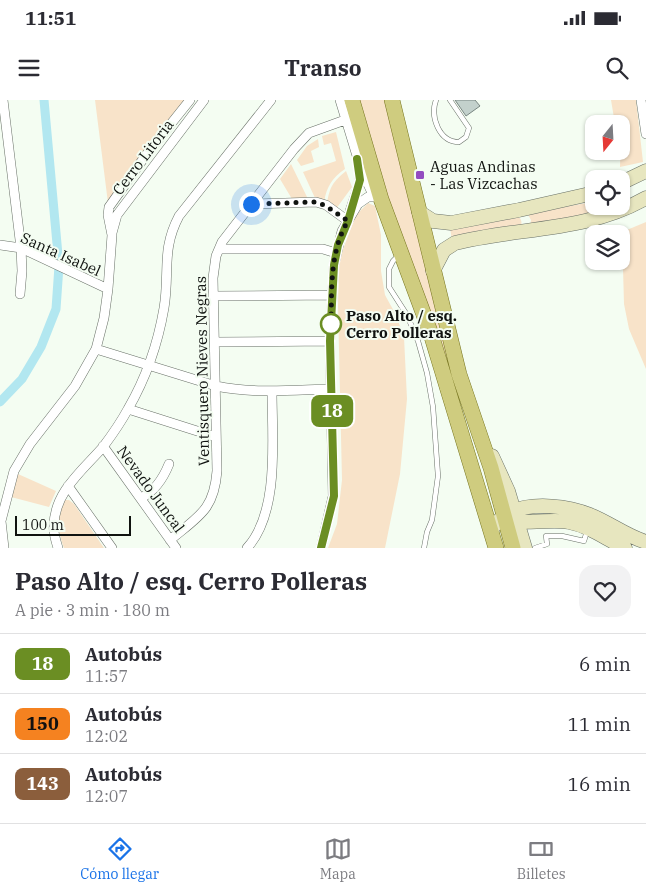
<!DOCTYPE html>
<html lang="es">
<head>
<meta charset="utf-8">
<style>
  :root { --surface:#fff; --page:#f2f2f3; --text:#2b2b33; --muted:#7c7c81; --line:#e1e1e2; --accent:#1a73e8 }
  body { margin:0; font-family:"IBM Plex Serif",serif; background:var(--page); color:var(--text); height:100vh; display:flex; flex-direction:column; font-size:19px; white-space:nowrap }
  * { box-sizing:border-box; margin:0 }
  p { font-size:16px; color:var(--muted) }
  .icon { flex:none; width:28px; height:28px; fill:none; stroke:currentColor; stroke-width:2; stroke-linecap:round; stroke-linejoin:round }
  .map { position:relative; height:448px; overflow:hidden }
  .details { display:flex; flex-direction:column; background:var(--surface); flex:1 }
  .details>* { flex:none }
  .badge { padding:0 10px; border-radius:8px; font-size:18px; line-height:32px }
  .needle { width:32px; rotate:198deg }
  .fabs { position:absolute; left:585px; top:15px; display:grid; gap:10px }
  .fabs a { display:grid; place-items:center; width:45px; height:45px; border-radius:10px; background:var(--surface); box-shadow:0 1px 4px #0004; font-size:25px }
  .scale { position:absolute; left:15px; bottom:12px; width:116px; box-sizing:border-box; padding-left:5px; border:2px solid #101310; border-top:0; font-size:14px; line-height:18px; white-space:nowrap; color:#101310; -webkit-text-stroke:4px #f4fdf2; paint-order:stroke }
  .you { position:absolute; width:25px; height:25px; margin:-12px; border:4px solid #fff; border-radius:50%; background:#1a73e8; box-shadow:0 0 0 8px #1a73e833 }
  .map>.badge { position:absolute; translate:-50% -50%; box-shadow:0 0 0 2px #fff }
  .round { display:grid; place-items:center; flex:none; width:52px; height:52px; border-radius:15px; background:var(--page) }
  .summary { display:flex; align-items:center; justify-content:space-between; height:85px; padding:0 15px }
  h1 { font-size:24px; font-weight:800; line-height:38px }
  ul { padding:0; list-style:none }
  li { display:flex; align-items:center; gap:15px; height:60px; padding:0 15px; border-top:1px solid var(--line) }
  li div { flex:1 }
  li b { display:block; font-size:19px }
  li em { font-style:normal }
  li .badge { min-width:55px; font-weight:700; text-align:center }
  .status { display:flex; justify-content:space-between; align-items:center; height:35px; padding:0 25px; background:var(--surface); direction:ltr }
  .status svg { height:14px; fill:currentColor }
  header { display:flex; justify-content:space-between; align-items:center; height:65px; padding:0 15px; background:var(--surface); font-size:22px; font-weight:800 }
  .dock { display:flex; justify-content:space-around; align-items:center; height:70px; border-top:1px solid var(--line); background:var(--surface); font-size:14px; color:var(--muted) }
  .dock a { display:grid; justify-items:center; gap:2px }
  .dock .on { color:var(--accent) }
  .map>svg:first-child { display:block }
</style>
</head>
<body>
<div class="status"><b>11:51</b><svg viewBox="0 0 49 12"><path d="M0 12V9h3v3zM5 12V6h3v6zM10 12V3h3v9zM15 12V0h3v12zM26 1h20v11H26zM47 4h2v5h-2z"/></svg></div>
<header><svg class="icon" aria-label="menu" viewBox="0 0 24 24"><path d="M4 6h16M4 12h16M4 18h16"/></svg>Transo<svg class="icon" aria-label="search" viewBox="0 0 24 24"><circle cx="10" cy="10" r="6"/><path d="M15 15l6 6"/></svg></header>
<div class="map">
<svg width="646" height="448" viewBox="0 0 646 448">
  <rect width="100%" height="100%" fill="#f4fdf2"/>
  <path fill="#f8e3c9" d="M95,0H190L108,103Z
    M356,0H387L440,215L460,307L382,88Z
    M611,0H636L643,62L620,67L621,24H615Z
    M336,32L345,69C332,78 327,86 324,102L315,98L303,72L336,61L331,43L324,45L322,36Z
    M318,39L319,47L311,51L314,62L301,66L297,60L307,46Z
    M291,64L308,99H292L280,79Z
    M346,71L352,87L336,109L327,103C330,86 333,82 346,71Z
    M593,102L591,109L592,113L530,127L531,120L527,113Z
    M368,103L375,106L381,135V171L385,195L396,215L404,237L407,299L400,374L385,448H328L337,424L342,380L338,206L339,160L356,115Z
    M516,116C522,118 522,122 521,127L452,140L450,128Z
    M646,122V269L629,229L624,204L622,132Z
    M18,374L56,391L49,407L11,397Z
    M65,400H69L74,404L104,448H64C58,432 55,415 65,400Z"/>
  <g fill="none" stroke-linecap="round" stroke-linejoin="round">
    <path stroke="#b2e7f0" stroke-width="9" d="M0,302L22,279L41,247L56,209L59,166L44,0"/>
  </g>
  <path fill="#c3d1cc" stroke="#798682" d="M455,0H475L480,6L466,16Z"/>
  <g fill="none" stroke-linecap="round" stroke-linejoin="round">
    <g stroke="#697168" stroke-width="5.5">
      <path id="lane" d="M436,0C430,17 439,42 459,42L466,37L469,28L450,0
        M399,155L393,161L389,169V187L407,215L418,241L427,273L433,307L438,376L432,420L427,432L424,448
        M535,448L547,444L546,436H562L584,441L587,431"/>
    </g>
    <g stroke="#697168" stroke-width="10">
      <path id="street" d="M3,0L21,148L22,171L20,194
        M340,0L361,69L374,97
        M641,0L646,34
        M251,104L316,102L326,105L348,121
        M350,111L360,81L359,71
        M112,133L117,115L204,0
        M0,145L21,148L108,189
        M219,149H323L336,153
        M214,196L332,195
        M215,242L330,241
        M96,249L216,286C254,294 293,290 331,289
        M128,309L216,337
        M103,346L176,448
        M68,386L112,448
        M141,398C155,391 163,379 169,364
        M170,440C199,416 214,410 217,371L213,178L216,156L222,142L294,49L309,33L345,20
        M4,448L1,421L14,371L30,344L75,286L96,249L104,218L108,189L112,135L108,115L109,107L146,55L190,0
        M58,448C56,441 53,433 54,426C54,392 83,370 103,347C112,335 121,322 128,309C146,278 158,243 164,208C170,172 161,150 179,116L271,0
        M247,448C280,412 272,338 272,291
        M321,448L333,396L330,241L334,165L342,131L358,104L368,97H374L381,99"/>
    </g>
    <g stroke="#697168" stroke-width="15">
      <path id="secondary" d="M621,83L646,71
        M419,112L433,121L451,123L519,110L594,93
        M433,171L444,150L455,143C519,127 587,132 646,98
        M492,356L508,391L525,448
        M505,416C524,427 548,418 569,422C590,426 606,439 625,448
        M491,430C496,423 502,416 511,412C533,402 569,406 590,415C610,423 626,436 646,442"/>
    </g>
    <g stroke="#777520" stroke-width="16">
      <path id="primary" d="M352,0L381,99L431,234L496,448
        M392,0L459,274L491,368L513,448"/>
    </g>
    <use href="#lane" stroke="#fff" stroke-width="4.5"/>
    <use href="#street" stroke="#fff" stroke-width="9"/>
    <use href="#secondary" stroke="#e7e6bf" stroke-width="14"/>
    <use href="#primary" stroke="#cfcc7f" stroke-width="15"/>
  </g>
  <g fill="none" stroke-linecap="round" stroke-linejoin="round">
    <g stroke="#fff" stroke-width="11">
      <path id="line" d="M321,448L334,396L330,241L334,165L338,145L348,121L360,80L357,59"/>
    </g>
    <use href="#line" stroke="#6b8e23" stroke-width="8"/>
    <path stroke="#101310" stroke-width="5" stroke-dasharray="0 9" d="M251,104L316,102L326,106L348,121C329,152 332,191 331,226V224"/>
  </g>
  <rect fill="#934cc0" stroke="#f4fdf2" stroke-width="2" x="415" y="70" width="10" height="10" rx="2.5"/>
  <circle fill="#fff" stroke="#6b8e23" stroke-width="2.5" cx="331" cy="224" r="10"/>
  <g text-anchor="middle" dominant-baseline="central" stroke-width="4" stroke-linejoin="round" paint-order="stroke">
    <g font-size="15" fill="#101310" stroke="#f4fdf2">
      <text transform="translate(143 57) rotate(-53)">Cerro Litoria</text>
      <text transform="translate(61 154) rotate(24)">Santa Isabel</text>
      <text transform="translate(202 271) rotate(-91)">Ventisquero Nieves Negras</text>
      <text transform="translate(151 389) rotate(54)">Nevado Juncal</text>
    </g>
    <g font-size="15" fill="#101310" stroke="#f4fdf2" text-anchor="start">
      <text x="430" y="66">Aguas Andinas<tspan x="430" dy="17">- Las Vizcachas</tspan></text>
    </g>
    <g font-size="15" font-weight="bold" fill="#101310" stroke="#f4fdf2" text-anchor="start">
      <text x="346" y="215">Paso Alto / esq.<tspan x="346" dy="17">Cerro Polleras</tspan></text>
    </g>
  </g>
</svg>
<div class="fabs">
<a><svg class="needle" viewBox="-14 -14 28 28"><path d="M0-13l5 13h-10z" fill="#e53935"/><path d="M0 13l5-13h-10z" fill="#7c7c81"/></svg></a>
<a><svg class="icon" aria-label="locate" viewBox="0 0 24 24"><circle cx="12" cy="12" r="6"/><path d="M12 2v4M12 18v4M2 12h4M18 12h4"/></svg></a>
<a><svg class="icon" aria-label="layers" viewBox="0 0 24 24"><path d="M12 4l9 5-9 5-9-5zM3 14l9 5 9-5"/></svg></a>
</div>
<div class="scale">100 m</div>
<div class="you" style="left:251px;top:104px"></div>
<b class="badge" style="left:332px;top:311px;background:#6b8e23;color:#fff">18</b>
</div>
<section class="details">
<div class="summary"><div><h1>Paso Alto / esq. Cerro Polleras</h1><p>A pie · 3 min · 180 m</p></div><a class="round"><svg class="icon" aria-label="heart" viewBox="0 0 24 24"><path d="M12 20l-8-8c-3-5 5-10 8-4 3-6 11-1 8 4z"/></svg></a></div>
<ul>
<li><span class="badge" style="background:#6b8e23;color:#fff">18</span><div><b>Autobús</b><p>11:57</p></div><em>6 min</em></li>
<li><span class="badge" style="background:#f58220;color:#111">150</span><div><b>Autobús</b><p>12:02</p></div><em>11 min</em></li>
<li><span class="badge" style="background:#8b5e3c;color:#fff">143</span><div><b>Autobús</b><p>12:07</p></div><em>16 min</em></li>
</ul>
</section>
<nav class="dock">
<a class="on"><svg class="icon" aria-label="directions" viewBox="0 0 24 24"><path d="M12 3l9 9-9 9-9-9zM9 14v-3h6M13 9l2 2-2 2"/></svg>Cómo llegar</a>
<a><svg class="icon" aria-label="map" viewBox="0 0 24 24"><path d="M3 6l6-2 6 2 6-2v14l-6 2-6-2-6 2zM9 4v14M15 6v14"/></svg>Mapa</a>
<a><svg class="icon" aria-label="tickets" viewBox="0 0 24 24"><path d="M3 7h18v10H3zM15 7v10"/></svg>Billetes</a>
</nav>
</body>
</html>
